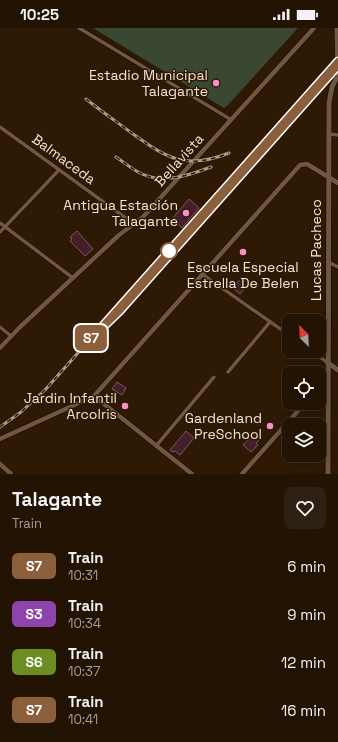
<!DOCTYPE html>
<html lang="en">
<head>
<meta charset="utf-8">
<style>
  :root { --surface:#221303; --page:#2e2012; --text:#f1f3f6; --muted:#a29e9a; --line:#3f3225 }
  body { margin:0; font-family:"Space Grotesk",sans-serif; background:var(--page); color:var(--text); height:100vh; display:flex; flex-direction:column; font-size:15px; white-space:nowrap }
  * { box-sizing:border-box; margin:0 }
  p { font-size:13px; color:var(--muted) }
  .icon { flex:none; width:22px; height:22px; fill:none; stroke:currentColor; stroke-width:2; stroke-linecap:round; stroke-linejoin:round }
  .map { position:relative; height:446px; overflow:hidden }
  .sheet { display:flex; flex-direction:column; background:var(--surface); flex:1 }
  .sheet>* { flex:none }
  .badge { padding:0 8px; border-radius:6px; font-size:14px; line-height:26px }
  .needle { width:26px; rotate:336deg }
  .buttons { position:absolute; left:282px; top:286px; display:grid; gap:8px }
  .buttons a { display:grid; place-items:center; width:44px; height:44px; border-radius:8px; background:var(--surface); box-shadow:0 2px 10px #0003,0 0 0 1px var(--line); font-size:20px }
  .map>.badge { position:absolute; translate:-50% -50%; box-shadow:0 0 0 2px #fff }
  .round { display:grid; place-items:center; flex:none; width:42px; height:42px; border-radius:8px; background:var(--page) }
  .headline { display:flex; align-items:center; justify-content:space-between; height:68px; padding:0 12px }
  h1 { font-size:19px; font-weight:800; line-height:30px }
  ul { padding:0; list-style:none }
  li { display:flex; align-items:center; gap:12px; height:48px; padding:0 12px }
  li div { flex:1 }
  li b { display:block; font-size:15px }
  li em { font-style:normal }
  li .badge { min-width:44px; font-weight:700; text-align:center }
  .status { display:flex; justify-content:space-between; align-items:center; height:28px; padding:0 20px; background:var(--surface); direction:ltr }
  .status svg { height:11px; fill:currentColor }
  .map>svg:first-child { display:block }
</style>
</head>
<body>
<div class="status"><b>10:25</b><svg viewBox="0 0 49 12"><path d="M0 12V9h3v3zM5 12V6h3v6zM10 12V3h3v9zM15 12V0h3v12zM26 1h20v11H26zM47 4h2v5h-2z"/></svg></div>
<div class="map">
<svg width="338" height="446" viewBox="0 0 338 446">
  <rect width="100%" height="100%" fill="#2e1904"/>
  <path fill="#3a4833" d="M93,0H298L227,78L224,80Z"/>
  <path fill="#461f2d" stroke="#795862" d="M189,171L199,180L182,200L172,191Z
    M77,203L93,221L85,228L70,213L72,211L70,209Z
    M242,249L246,252L240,259L244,261L240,266L233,260Z
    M117,354L126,360L122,367L112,361Z
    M186,403L194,410L180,427L175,423L173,424L170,422Z
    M254,405L260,411L256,415L258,417L251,424L243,417Z"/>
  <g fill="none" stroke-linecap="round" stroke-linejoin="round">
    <g stroke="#150400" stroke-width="4.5">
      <path id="minor" d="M79,0L230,91
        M0,99L134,196
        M329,106L338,107
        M0,195L73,250
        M0,204L59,142
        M328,234L338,239
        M202,246L289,307
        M0,299L11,308
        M311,323L327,334
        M228,344L270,294
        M156,418L214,349"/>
    </g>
    <g stroke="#150400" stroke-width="5.5">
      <path id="tertiary" d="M0,320L20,299L119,207L143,189L314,0
        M319,363L327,359
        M94,368L192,446
        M0,411L94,368L300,137L307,136L338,155
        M0,436L11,446
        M242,446L305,375"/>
    </g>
    <g stroke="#150400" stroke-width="6">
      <path id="secondary" d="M327,334L338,342
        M328,446L329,75L332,59L338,47"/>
    </g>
    <use href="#minor" stroke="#705741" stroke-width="3.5"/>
    <use href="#tertiary" stroke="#705741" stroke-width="4.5"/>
    <use href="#secondary" stroke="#705741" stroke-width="5"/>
    <g stroke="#ab9a8a" stroke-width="3">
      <path id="rail" d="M86,71C101,83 117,94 133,106C168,131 186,142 229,125
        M116,129C125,135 133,142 142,146C165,156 190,147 211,139
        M0,399L21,384L45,362L338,33"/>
    </g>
    <use href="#rail" stroke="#2e1904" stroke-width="1.5" stroke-dasharray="4.5" stroke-linecap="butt"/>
    <g stroke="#150400" stroke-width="6" stroke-linecap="butt">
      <path id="secondary-bridge" d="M337,0L338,49"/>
    </g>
    <use href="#secondary-bridge" stroke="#705741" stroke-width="5"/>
  </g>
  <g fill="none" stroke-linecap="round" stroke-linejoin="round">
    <g stroke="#fff" stroke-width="9">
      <path id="line" d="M338,33L90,312L120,283L338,38"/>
    </g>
    <use href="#line" stroke="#8b5e3c" stroke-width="6"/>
  </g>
  <g fill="#f98fc9" stroke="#2e1904" stroke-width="1.5">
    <circle cx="216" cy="55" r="4"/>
    <circle cx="186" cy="185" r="4"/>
    <circle cx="243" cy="224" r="4"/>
    <circle cx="125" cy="378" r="4"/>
    <circle cx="270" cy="398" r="4"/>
  </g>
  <circle fill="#fff" stroke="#8b5e3c" stroke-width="2" cx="169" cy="223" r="8"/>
  <g text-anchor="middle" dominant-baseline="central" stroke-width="3" stroke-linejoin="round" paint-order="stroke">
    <g font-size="14" fill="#f2e3d6" stroke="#2e1904" text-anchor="end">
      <text x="208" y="47">Estadio Municipal<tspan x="208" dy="16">Talagante</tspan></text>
      <text x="178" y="177">Antigua Estación<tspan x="178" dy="16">Talagante</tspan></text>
      <text x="243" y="239" text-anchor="middle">Escuela Especial<tspan x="243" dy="16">Estrella De Belen</tspan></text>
      <text x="117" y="370">Jardin Infantil<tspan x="117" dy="16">Arcolris</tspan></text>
      <text x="262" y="390">Gardenland<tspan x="262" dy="16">PreSchool</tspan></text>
    </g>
    <g font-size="14" fill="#f2e3d6" stroke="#2e1904">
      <text transform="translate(64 131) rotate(36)">Balmaceda</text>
      <text transform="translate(179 132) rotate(-48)">Bellavista</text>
      <text transform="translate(316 222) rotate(-90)">Lucas Pacheco</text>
    </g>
  </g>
</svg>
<div class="buttons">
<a><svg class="needle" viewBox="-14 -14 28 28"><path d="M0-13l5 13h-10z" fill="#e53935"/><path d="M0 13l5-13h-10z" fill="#a29e9a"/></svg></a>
<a><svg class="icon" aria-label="locate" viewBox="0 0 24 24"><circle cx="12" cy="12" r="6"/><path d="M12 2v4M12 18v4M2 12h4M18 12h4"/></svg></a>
<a><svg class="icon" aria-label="layers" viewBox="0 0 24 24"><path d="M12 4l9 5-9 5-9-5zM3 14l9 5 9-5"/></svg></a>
</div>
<b class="badge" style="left:91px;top:310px;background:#8b5e3c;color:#fff">S7</b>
</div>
<section class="sheet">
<div class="headline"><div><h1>Talagante</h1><p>Train</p></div><a class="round"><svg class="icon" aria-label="heart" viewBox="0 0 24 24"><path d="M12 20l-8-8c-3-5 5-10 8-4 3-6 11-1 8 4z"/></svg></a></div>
<ul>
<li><span class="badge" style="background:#8b5e3c;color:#fff">S7</span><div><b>Train</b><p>10:31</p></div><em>6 min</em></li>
<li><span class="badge" style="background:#8e44ad;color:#fff">S3</span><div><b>Train</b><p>10:34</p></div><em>9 min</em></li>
<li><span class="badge" style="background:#6b8e23;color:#fff">S6</span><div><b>Train</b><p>10:37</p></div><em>12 min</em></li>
<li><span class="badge" style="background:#8b5e3c;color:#fff">S7</span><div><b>Train</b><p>10:41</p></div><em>16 min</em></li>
</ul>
</section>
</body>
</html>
